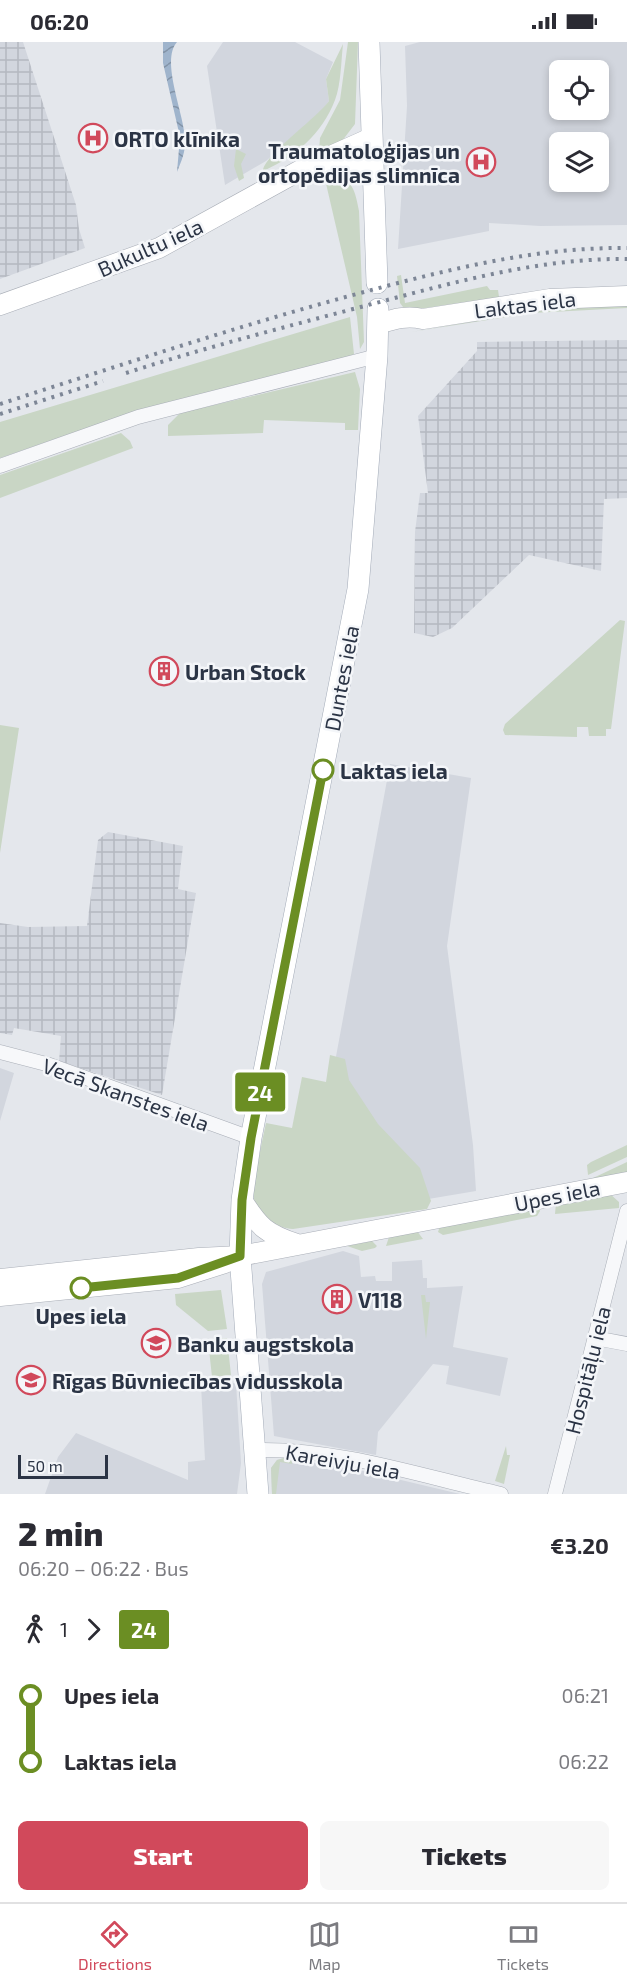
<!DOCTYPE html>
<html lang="en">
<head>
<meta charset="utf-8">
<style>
  :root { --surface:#fff; --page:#f7f7f7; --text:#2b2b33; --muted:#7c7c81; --line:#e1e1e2; --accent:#d1495b }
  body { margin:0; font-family:"Exo 2",sans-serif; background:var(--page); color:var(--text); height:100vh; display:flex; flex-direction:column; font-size:22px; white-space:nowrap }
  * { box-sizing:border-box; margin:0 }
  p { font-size:20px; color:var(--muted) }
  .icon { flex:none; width:33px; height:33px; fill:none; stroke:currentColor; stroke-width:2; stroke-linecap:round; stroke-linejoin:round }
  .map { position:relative; height:1452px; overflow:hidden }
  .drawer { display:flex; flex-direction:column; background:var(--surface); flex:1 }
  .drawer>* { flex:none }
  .badge { padding:0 12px; border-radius:4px; font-size:21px; line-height:39px }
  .fabs { position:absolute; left:549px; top:18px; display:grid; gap:12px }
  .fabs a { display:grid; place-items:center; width:60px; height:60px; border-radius:9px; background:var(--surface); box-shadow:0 3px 9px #0003; font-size:30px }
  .scale { position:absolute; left:18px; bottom:15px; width:90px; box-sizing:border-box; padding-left:6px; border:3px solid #2b3445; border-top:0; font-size:16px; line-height:21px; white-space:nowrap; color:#2b3445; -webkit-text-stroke:4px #f4f6f9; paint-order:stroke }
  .map>.badge { position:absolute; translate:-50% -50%; box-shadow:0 0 0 3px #fff }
  .legs { display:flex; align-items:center; gap:9px; height:66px; padding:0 18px; font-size:20px }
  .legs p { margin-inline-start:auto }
  .overview { display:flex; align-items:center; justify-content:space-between; height:102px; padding:0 18px }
  h1 { font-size:33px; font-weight:800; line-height:45px }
  .primary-button { display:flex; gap:12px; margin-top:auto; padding:12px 18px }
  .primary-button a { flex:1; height:69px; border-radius:9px; background:var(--accent); color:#fff; font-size:24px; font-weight:800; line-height:69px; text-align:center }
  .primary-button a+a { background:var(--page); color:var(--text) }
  ul { padding:0 18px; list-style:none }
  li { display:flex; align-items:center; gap:21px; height:66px; font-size:22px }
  li i { display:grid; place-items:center; width:9px; height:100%; margin:0 8px; background:currentColor }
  li i::after { content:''; width:15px; height:15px; margin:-8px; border:4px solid; border-radius:50%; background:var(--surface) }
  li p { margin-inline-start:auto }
  li:first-child i { background:linear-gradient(#0000 50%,currentColor 0) }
  li:last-child i { background:linear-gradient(currentColor 50%,#0000 0) }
  .status { display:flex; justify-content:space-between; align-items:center; height:42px; padding:0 30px; background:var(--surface); direction:ltr }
  .status svg { height:16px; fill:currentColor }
  .menu { display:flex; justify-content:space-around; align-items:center; height:84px; border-top:2px solid var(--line); background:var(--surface); font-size:16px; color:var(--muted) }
  .menu a { display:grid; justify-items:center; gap:3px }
  .menu .on { color:var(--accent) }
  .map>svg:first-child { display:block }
</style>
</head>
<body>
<div class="status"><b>06:20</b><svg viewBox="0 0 49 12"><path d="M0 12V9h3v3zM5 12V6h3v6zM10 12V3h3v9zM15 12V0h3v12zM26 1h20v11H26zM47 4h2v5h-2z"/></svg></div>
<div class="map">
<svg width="627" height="1452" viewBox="0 0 627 1452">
  <defs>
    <pattern id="industrial-grid" width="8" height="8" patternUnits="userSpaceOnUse" patternTransform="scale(1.5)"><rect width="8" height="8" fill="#d2d6de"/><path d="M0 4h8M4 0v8" fill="none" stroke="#b4b8c0"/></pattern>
    <pattern id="water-waves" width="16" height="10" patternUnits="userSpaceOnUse" patternTransform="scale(1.5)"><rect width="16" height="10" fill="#9fb4cc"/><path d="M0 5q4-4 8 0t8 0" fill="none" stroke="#8293a7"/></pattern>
  </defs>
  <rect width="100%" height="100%" fill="#e4e7ec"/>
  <path fill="#d2d6de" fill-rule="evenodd" d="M223,0H295L333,20L326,37L329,59L321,70L266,119L225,143L207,24Z
    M420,0H627V183L540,184L489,181V189L398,207L407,64L405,4ZM560,28H598V68H560ZM560,100H598V140H560Z
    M390,722L471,736L447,904L473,1103L476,1149L321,1175L330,1047Z
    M0,1026L14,1031L0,1079Z
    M343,1209L359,1214L361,1235L375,1234L376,1239H392V1220L422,1218L423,1236H427V1246L463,1244L453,1305L508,1316L500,1354L446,1342L449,1324L433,1322L378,1390L376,1413L274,1394L262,1242L266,1230Z
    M236,1341L241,1421L237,1452H45L58,1415L76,1391L188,1438V1420L205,1418L201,1343Z
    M284,1416L359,1428L460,1452H272L271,1426L277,1418Z"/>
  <path fill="url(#industrial-grid)" d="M0,0H23L76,163L79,187L85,206L0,237Z
    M627,298V456L604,457L601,529L529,513L452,586L433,595L414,591L415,490L420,451H428L418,374L477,309V300Z
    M108,790L183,804L178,847L196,851L162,1053L59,1019L61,994L14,986L12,993L0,991V881L28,885L87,884L98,798Z"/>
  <path fill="#c9d6c5" d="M348,0H358L355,82L342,99L319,109L320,96L340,58Z
    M343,2C341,20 341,42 335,58C322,92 295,115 263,129C264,113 316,77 329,59L326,37Z
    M236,107L246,112L241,122L244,136L239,139L234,124Z
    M324,133C352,136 354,143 359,169L364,300L360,307L357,275Z
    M401,233L405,261L487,244L490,248H498L499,255L406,269L400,261L397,234Z
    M627,263V266L532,271L411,290L553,266Z
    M350,275L354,312L348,315L139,368L0,416V380Z
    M355,330L360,347L358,388H345V381L264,378L263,391L168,394V383L180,371Z
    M121,391L130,399L133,406L0,456V433Z
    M620,578L625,579L611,687H606V694H589L588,685H577V695L505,693L503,688L505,682Z
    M0,683L19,686L0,811Z
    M330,1013L345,1017L349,1038L378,1082L420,1126L431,1159L427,1167L293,1187C278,1186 257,1175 254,1157C252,1146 263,1095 266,1081L292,1086L302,1035L326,1040Z
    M627,1103V1115L588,1133L587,1123L591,1120Z
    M627,1120V1132L591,1137Z
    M609,1151L619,1160V1166L555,1172L556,1161Z
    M539,1166L540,1169L537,1174L443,1193L438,1190L440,1184Z
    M417,1189L423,1197L386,1204L389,1195Z
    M372,1199L377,1204L375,1206L362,1209L347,1204Z
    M221,1248L227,1287L208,1289L176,1263L175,1252Z
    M421,1253H425L426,1260H430L426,1297Z
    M227,1296L231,1333L212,1335L208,1298Z
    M506,1404L507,1413H510L504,1442L495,1439Z
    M284,1416L293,1418L292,1422L280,1420L276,1452H272L271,1426L277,1418Z"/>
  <path fill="url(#water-waves)" d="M163,0H177C160,19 185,73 185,98C186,109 181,120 177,130L180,95L163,21Z"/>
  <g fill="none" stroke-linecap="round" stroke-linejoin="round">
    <g stroke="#a9aeb7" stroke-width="15">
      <path id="street" d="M0,424L138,375L377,314
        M0,1010L50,1023L251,1096
        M595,1296L627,1302
        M255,1408C338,1406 421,1434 501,1452
        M555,1452L627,1169"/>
    </g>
    <g stroke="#a9aeb7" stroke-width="21">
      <path id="secondary" d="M314,128L372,127
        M0,263L159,206L306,125L371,96
        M378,282C394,277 407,273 423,277L550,257L627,254
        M242,1158C259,1185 266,1192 297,1202
        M0,1237L199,1216L240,1214L627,1140
        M0,1254L178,1236L225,1221"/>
    </g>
    <g stroke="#a3abb8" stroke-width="22">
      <path id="primary" d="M369,0L377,241
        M258,1452L240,1214L242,1158L251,1096L358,547L377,314L378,267"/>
    </g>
    <use href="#street" stroke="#f7f8fa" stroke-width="14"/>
    <use href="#secondary" stroke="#fff" stroke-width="20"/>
    <use href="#primary" stroke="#fff" stroke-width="21"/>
    <path stroke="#7d8696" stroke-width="4" stroke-dasharray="3 6" stroke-linecap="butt" d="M126,331C207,305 289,284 372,262C456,240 539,216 627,217
      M0,362C121,323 241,283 364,250C450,227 537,205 627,206
      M0,372L103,339"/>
  </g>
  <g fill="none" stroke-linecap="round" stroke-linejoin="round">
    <g stroke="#fff" stroke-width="14">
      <path id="line-1" d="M81,1246L178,1236L240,1214L242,1158L251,1096L323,728"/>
    </g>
    <use href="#line-1" stroke="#6b8e23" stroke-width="9"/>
  </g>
  <defs>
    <g id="hospital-ring" transform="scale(1.5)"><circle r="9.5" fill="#f4f6f9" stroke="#d1495b" stroke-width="1.5"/><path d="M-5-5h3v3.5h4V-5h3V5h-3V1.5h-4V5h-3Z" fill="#d1495b"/></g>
    <g id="building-ring" transform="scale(1.5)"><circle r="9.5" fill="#f4f6f9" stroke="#d1495b" stroke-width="1.5"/><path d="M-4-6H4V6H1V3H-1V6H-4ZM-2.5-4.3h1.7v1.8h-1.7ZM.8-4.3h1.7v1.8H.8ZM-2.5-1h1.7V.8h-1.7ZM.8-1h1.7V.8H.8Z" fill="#d1495b"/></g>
    <g id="university-ring" transform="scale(1.5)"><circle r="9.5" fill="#f4f6f9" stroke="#d1495b" stroke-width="1.5"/><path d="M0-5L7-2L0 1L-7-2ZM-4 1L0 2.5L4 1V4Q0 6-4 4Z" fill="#d1495b"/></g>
    <g id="school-ring" transform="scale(1.5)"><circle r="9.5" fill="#f4f6f9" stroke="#d1495b" stroke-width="1.5"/><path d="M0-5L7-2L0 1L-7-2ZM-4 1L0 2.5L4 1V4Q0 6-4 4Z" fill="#d1495b"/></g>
  </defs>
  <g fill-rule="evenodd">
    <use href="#hospital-ring" x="93" y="96"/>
    <use href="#hospital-ring" x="481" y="120"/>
    <use href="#building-ring" x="164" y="629"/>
    <use href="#building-ring" x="337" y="1257"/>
    <use href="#university-ring" x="156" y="1301"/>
    <use href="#school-ring" x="31" y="1338"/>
  </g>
  <g fill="#fff" stroke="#6b8e23" stroke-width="3">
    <circle cx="323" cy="728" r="10"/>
    <circle cx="81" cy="1246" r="10"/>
  </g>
  <g text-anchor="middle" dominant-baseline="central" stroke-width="5" stroke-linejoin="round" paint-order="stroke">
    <g font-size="21" font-weight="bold" fill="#2b3445" stroke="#f4f6f9" text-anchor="start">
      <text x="114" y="96">ORTO klīnika</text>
      <text x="460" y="108" text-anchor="end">Traumatoloģijas un<tspan x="460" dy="24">ortopēdijas slimnīca</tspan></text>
      <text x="185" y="629">Urban Stock</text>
      <text x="358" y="1257">V118</text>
      <text x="177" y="1301">Banku augstskola</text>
      <text x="52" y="1338">Rīgas Būvniecības vidusskola</text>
    </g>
    <g font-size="21" fill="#2b3445" stroke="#f4f6f9">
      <text transform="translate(150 205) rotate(-24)">Bukultu iela</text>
      <text transform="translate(525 262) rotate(-7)">Laktas iela</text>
      <text transform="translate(341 636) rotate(-79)">Duntes iela</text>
      <text transform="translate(126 1052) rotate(20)">Vecā Skanstes iela</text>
      <text transform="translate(557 1153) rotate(-11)">Upes iela</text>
      <text transform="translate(587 1328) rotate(-76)">Hospitāļu iela</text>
      <text transform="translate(343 1419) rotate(10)">Kareivju iela</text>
    </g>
    <g font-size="21" font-weight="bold" fill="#2b3445" stroke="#f4f6f9" text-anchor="start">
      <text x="340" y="728">Laktas iela</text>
      <text x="81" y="1273" text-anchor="middle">Upes iela</text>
    </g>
  </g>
</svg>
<div class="fabs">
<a><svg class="icon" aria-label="locate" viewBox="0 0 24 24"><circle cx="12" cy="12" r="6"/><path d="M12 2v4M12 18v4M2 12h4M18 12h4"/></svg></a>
<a><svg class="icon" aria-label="layers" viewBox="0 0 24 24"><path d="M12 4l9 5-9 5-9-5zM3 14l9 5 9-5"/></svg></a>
</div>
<div class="scale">50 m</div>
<b class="badge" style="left:260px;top:1050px;background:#6b8e23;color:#fff">24</b>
</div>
<section class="drawer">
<div class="overview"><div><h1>2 min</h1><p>06:20 – 06:22 · Bus</p></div><b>€3.20</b></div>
<div class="legs"><svg class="icon" aria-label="walk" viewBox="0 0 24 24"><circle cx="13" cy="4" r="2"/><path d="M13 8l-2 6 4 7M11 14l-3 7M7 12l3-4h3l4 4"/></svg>1<svg class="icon" aria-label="forward" viewBox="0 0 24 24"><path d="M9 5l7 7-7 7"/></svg><b class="badge" style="background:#6b8e23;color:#fff">24</b></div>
<ul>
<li><i style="color:#6b8e23"></i><b>Upes iela</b><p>06:21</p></li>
<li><i style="color:#6b8e23"></i><b>Laktas iela</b><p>06:22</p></li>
</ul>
<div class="primary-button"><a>Start</a><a>Tickets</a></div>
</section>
<nav class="menu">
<a class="on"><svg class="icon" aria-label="directions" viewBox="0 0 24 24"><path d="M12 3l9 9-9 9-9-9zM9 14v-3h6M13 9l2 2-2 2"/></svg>Directions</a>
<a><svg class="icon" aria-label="map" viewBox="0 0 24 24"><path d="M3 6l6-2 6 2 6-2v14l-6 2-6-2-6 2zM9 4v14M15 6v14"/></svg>Map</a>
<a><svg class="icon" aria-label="tickets" viewBox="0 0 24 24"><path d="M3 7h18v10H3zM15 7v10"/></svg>Tickets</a>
</nav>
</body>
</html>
